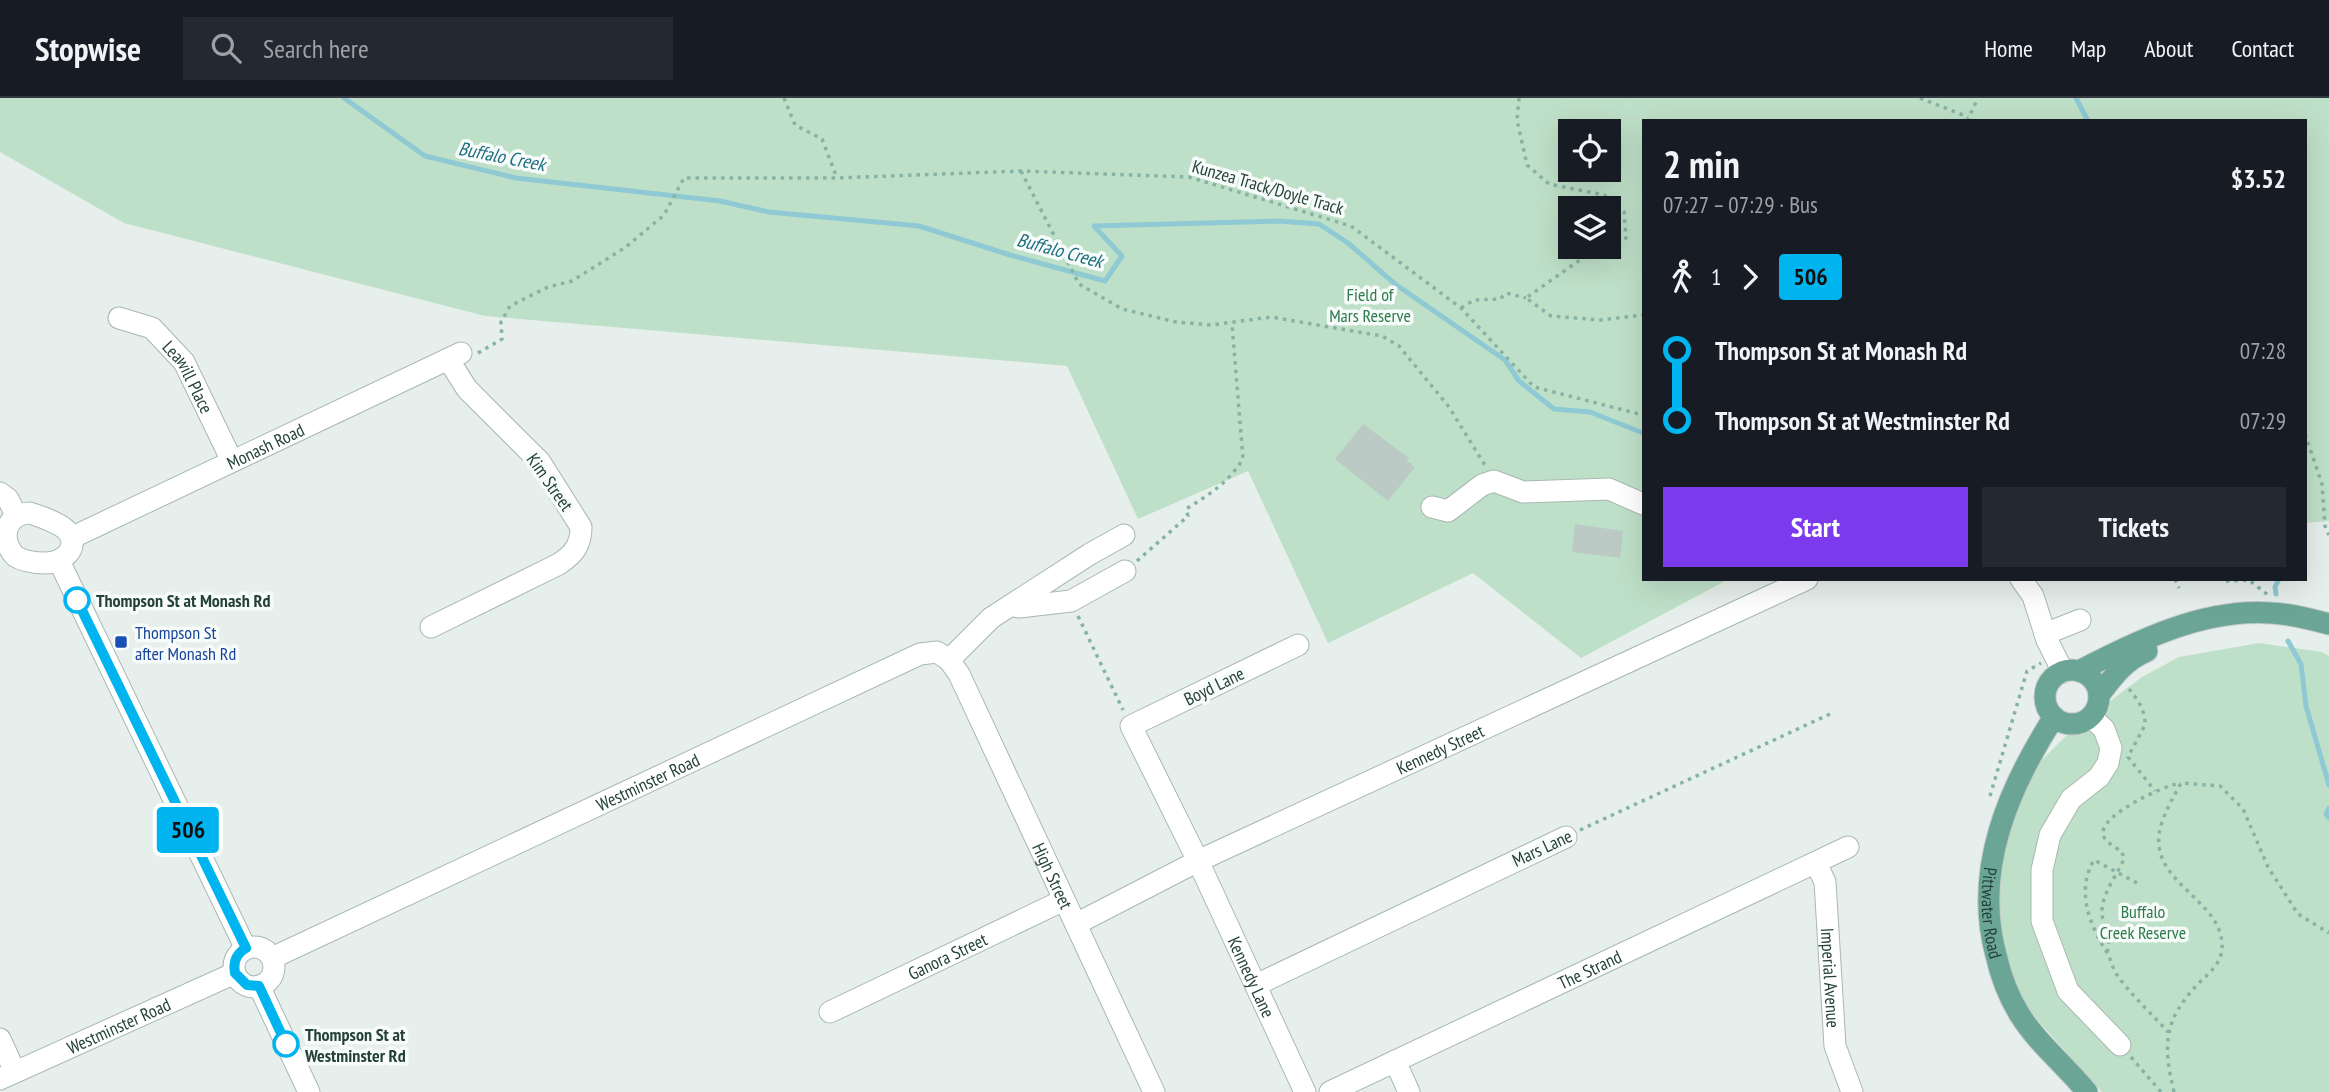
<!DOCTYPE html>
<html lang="en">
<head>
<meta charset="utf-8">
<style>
  :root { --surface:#171b24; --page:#242831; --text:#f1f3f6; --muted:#9ea1a6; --line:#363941; --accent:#7c3aed }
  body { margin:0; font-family:"PT Sans Narrow",sans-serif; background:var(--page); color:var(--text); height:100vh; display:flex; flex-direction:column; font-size:26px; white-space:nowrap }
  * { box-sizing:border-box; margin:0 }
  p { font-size:23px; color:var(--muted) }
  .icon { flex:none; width:38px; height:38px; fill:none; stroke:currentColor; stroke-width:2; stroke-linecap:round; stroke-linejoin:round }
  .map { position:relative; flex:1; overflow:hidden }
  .details { position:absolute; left:1642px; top:21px; width:665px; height:462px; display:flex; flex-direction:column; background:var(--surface); border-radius:0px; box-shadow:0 7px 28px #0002 }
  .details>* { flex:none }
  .badge { padding:0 14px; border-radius:5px; font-size:24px; line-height:46px }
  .buttons { position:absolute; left:1558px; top:21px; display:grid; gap:14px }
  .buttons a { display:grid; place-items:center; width:63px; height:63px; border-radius:0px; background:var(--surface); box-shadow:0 7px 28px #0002; font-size:35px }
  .map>.badge { position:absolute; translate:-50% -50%; box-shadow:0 0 0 4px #fff }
  .legs { display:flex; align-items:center; gap:10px; height:77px; padding:0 21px; font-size:23px }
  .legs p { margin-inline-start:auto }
  .overview { display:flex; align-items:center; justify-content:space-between; height:119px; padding:0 21px }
  h1 { font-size:38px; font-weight:700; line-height:52px }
  .primary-button { display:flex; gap:14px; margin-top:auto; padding:14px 21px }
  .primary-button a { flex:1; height:80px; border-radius:0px; background:var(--accent); color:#fff; font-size:28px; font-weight:700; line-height:80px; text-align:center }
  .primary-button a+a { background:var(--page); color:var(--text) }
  ul { padding:0 21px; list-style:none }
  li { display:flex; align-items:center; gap:24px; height:70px; font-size:26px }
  li i { display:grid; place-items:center; width:10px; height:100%; margin:0 9px; background:currentColor }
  li i::after { content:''; width:18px; height:18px; margin:-9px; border:5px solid; border-radius:50%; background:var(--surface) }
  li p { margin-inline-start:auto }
  li:first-child i { background:linear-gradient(#0000 50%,currentColor 0) }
  li:last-child i { background:linear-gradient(currentColor 50%,#0000 0) }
  header { display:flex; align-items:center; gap:42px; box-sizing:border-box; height:98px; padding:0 35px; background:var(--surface); border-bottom:2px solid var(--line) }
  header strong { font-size:33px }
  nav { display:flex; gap:38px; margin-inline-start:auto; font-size:24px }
  .search { width:490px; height:63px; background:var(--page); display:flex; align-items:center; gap:18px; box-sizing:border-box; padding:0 24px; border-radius:0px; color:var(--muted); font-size:26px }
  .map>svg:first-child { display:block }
</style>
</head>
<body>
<header>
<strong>Stopwise</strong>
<div class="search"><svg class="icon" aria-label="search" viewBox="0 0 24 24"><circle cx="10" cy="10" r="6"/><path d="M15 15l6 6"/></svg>Search here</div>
<nav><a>Home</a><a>Map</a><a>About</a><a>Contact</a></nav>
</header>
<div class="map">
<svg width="2329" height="994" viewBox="0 0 2329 994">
  <rect width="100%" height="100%" fill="#e6efeb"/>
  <path fill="#bfe0c8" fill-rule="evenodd" d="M0,0H2329V423L2305,425V23H1643V481H1729L1581,560L1473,475L1328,545L1248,373L1138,421L1067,268L485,218L124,125L0,54ZM1570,33H1608V72H1570ZM1570,110H1608V149H1570Z
    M2259,545L2322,554L2329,558V994H2102L2041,926L2010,887L1997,823L2002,741L2039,665L2073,631L2142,579L2179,559Z"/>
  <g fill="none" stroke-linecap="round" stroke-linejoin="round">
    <path stroke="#8ec9d4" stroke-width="5" d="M344,0L425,58L516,80L720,103L769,114L919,128L1010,157L1105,183L1122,158L1094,128L1278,123L1319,126L1348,145L1395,186L1505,262L1519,283L1554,311L1590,314L1643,335
      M2076,0L2088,23
      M2276,496L2275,489L2279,481
      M2288,543L2301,566L2306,608L2329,687
      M2329,710L2326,716L2329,720"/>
  </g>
  <path fill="#bbcac4" d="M1363,326L1409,360L1407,363L1415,369L1388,403L1335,361Z
    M1575,426L1623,433L1620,460L1572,454Z"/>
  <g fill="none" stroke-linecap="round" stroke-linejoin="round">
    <g stroke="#a8b8b2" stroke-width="23">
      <g id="minor">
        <path id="s1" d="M119,220L152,230L184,264L232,363"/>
        <path d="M0,395L8,401L16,417"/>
        <path d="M1432,409L1448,413L1482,387L1494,383L1523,394L1609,391L1643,406"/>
        <path d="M30,415C41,419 61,425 68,434C81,450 62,465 46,465C36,465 24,464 15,458C0,442 4,416 30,415Z"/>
        <path id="s2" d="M71,440L461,255"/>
        <path d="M59,463L246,851"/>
        <path d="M2021,481L2033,498L2047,542L2063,574"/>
        <path d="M1011,507L1019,509L1071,503L1125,473"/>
        <path d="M431,529L559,466C574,456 581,447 581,429L540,364L467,291L448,261"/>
        <path d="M2045,536L2080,522"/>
        <path id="s3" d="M1298,547L1131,628L1198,763L1305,994"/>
        <path d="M949,562L991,520L1090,456L1124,437"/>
        <path d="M2091,619L2104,631L2111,650L2108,665L2099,679L2071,701L2050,737L2042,772V823L2068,893L2120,947"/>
        <path id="s4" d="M1816,765L1825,784L1835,948L1852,994"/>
        <path id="s5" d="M1076,826L1198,763L1807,481"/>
        <circle cx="254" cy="869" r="20"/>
        <path id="s6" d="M272,860L920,556L937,554L949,562L959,576L1154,994"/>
        <path d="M1256,887L1566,739"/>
        <path d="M259,888L309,994"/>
        <path id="s7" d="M830,914L1064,802"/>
        <path d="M0,941L15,974"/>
        <path d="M1395,963L1409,994"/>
        <path id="s8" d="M0,981L235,875"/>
        <path id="s9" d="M1330,994L1848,749"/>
      </g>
    </g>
    <g stroke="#c2cac8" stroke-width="23">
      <g id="major">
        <circle cx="2072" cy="599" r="27"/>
        <path d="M2079,573C2138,543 2203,510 2271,515C2291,516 2310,521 2329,526"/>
        <path d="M2099,597C2113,579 2125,562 2147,553"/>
        <path id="s10" d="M2054,619C2008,691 1973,772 1996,857C2001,879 2008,898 2020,917C2038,946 2066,968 2087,994"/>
      </g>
    </g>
    <path stroke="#86b3a5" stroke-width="3.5" stroke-dasharray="3.5 5" stroke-linecap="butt" d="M784,0L795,27L822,41L837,80
      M1519,0L1517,22L1527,67L1549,86L1604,97L1624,114L1626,140L1608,146
      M1920,0L1968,19
      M1967,23L1978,0
      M1021,73L1079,186L1122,211L1176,224L1211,227L1271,219L1382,238L1399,248L1449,309L1486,369
      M1601,149L1594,152L1526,200L1551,218L1600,222L1643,217
      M1461,210L1474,202L1500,201L1506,195L1526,200
      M478,255L502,241L501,224L510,208L548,189L572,183L626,149L664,117L684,80H837L1021,73L1189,79L1351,128L1461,210L1534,289L1643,317
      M2305,336L2322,386L2325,428L2329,437
      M1137,463L1188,418L1186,411C1209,397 1229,384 1243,361L1232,226
      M2175,481L2179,490
      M2226,483L2249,482L2268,497
      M1078,518L1123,612
      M2129,591C2137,600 2146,614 2145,627L2128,659L2155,693
      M1990,698L2027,573L2041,565
      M1580,732L1830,616
      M2137,785L2094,762C2076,792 2089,826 2106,853C2111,860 2112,870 2117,877C2132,898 2151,915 2168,934
      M2107,854C2113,840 2101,826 2102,812C2103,794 2117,777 2124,761L2122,754C2116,749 2103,744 2103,735C2102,716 2165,687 2181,685
      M2131,959L2161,994
      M2174,994C2163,947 2163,923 2198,886C2208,876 2220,867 2222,852C2226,799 2141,785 2162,724C2167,710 2174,698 2181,685L2220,688L2243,711L2268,769L2298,816L2329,835"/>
    <use href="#minor" stroke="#fff" stroke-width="21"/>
    <use href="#major" stroke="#6aa596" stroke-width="21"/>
  </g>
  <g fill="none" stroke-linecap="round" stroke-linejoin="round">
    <g stroke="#fff" stroke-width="16">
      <path id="line-1" d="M77,502L246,850C236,856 233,864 235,875L247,887L259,888L286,946"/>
    </g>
    <use href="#line-1" stroke="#00b5ef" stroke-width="10"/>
  </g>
  <g fill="#fff" stroke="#00b5ef" stroke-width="3.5">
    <circle cx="77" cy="502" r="12"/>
    <circle cx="286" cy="946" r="12"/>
  </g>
  <rect fill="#1a4fb4" stroke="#f7fbf9" stroke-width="2.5" x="114" y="537" width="14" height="14" rx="3.5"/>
  <g text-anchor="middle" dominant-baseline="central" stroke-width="7" stroke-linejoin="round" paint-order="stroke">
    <g font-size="18" fill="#24423a" stroke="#f7fbf9">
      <text transform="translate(1268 89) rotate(16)">Kunzea Track/Doyle Track</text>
      <text stroke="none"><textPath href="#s1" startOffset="96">Leawill Place</textPath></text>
      <text stroke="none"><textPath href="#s2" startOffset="215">Monash Road</textPath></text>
      <text transform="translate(550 384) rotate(55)">Kim Street</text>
      <text transform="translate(1214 588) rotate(-26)">Boyd Lane</text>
      <text stroke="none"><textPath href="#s5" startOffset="404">Kennedy Street</textPath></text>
      <text stroke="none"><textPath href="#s6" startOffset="415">Westminster Road</textPath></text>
      <text transform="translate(1542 750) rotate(-25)">Mars Lane</text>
      <text stroke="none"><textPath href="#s6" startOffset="987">High Street</textPath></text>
      <text stroke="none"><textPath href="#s10" startOffset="210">Pittwater Road</textPath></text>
      <text stroke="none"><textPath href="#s7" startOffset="130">Ganora Street</textPath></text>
      <text stroke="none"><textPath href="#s9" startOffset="287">The Strand</textPath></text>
      <text stroke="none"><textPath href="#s3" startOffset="464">Kennedy Lane</textPath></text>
      <text stroke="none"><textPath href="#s4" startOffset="117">Imperial Avenue</textPath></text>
      <text stroke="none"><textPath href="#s8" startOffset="130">Westminster Road</textPath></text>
    </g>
    <g font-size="18" fill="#2d7a4b" stroke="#f7fbf9">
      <text x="1370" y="196">Field of<tspan x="1370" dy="21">Mars Reserve</tspan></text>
      <text x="2143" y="813">Buffalo<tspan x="2143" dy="21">Creek Reserve</tspan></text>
    </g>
    <g font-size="18" font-weight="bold" fill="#24423a" stroke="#f7fbf9" text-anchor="start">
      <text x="96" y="502">Thompson St at Monash Rd</text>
      <text x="305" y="936">Thompson St at<tspan x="305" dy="21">Westminster Rd</tspan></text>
    </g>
    <g font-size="18" fill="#164399" stroke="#f7fbf9" text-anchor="start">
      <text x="135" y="534">Thompson St<tspan x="135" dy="21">after Monash Rd</tspan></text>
    </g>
    <g font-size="19" font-style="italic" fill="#1c6f80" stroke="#f7fbf9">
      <text transform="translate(502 58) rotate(11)">Buffalo Creek</text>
      <text transform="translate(1060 152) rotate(15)">Buffalo Creek</text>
    </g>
  </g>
</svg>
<div class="buttons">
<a><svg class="icon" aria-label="locate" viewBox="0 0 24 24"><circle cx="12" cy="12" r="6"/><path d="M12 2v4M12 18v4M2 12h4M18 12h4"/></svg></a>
<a><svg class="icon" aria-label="layers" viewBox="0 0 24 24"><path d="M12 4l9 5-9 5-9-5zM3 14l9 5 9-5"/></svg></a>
</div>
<b class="badge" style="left:188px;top:732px;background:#00b5ef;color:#111">506</b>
<section class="details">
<div class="overview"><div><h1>2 min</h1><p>07:27 – 07:29 · Bus</p></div><b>$3.52</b></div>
<div class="legs"><svg class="icon" aria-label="walk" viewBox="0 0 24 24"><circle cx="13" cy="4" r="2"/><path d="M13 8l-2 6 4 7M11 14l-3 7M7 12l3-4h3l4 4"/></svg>1<svg class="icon" aria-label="forward" viewBox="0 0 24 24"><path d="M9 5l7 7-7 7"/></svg><b class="badge" style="background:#00b5ef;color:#111">506</b></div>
<ul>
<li><i style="color:#00b5ef"></i><b>Thompson St at Monash Rd</b><p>07:28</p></li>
<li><i style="color:#00b5ef"></i><b>Thompson St at Westminster Rd</b><p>07:29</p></li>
</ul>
<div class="primary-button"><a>Start</a><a>Tickets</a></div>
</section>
</div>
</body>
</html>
